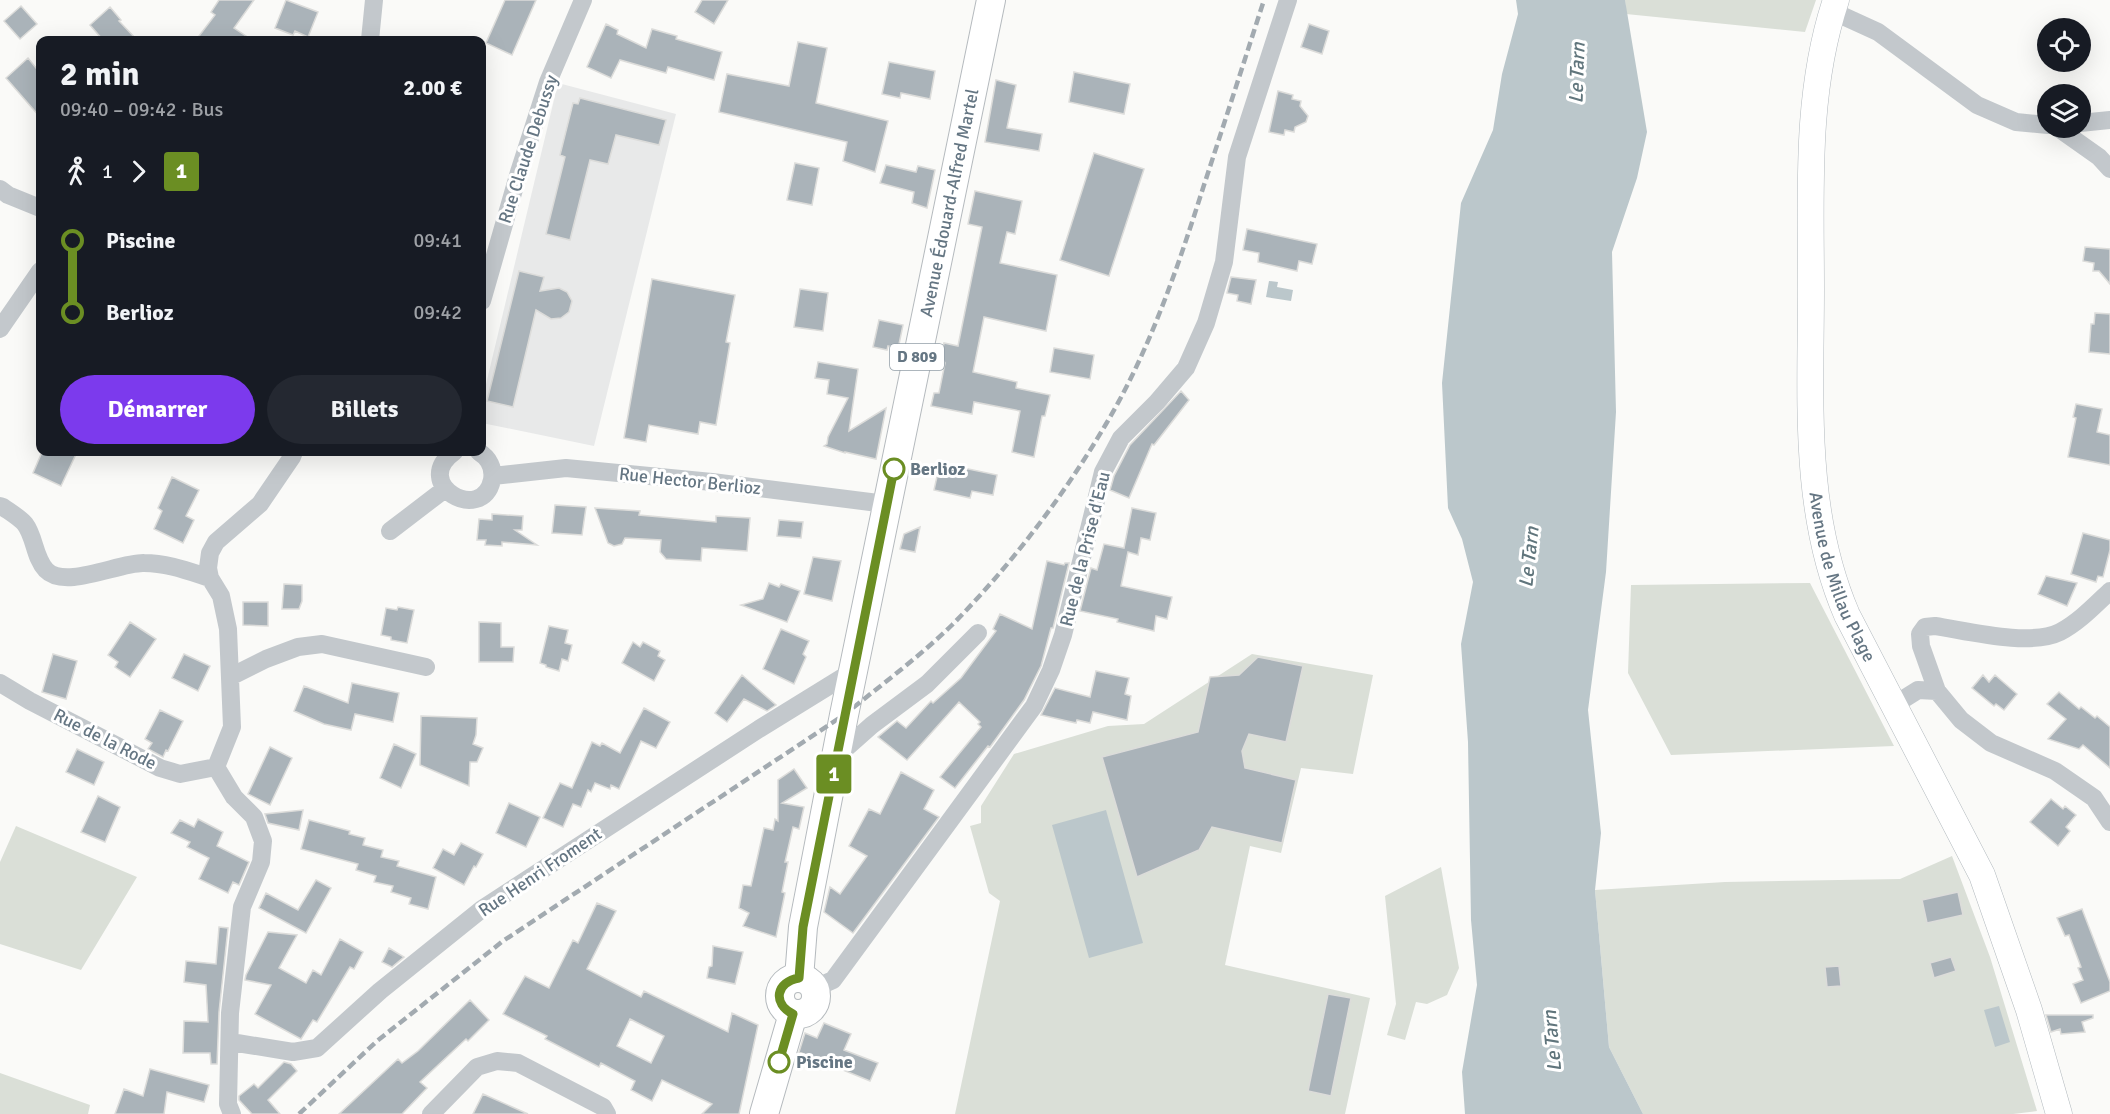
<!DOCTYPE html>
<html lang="fr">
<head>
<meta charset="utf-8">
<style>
  :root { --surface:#171b24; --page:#242831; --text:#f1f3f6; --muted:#9ea1a6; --accent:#7c3aed }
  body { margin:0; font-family:Signika,sans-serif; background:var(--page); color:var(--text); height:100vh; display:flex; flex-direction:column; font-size:22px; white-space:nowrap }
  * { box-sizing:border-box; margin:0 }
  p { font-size:20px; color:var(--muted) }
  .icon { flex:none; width:33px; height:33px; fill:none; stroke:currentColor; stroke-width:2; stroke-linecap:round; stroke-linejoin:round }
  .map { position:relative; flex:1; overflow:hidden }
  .details { position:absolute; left:36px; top:36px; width:450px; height:420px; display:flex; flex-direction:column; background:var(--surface); border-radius:12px; box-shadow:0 6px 24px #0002 }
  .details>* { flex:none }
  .badge { padding:0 12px; border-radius:4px; font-size:21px; line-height:39px }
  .fabs { position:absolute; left:2037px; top:18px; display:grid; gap:12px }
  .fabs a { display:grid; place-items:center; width:54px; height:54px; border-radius:50%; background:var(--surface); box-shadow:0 6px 24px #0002; font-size:30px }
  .map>.badge { position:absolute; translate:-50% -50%; box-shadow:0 0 0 3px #fff }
  .legs { display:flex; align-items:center; gap:9px; height:66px; padding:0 24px; font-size:20px }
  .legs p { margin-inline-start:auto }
  .head { display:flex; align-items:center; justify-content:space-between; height:102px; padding:0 24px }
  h1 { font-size:33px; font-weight:800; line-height:45px }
  .action { display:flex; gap:12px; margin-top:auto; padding:12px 24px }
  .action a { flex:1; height:69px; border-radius:36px; background:var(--accent); color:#fff; font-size:24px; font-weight:800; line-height:69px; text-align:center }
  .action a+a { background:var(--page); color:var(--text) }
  ul { padding:0 24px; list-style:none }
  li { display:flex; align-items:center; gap:21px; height:72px; font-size:22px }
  li i { display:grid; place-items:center; width:9px; height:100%; margin:0 8px; background:currentColor }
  li i::after { content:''; width:15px; height:15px; margin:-8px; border:4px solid; border-radius:50%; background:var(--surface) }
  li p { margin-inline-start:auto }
  li:first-child i { background:linear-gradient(#0000 50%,currentColor 0) }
  li:last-child i { background:linear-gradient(currentColor 50%,#0000 0) }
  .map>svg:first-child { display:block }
</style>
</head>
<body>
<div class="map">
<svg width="2110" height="1114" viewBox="0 0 2110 1114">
  <rect width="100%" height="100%" fill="#fafaf8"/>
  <path fill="#e8e9e9" d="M558,83L676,114L594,446L482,423V401Z"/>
  <path fill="#dadfd7" d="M1625,0H1816L1805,32L1626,14Z
    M1810,583L1894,746L1671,755L1628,673L1631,585Z
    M1252,654L1373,675L1353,774L1301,768L1281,853L1250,846L1225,965L1370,998L1345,1114H955L1000,901L989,893L970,826L981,823V806L1014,754L1108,726L1144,724Z
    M16,826L137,877L81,970L0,944V862Z
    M1952,856L1990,957L2037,1111L2013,1114H1643L1609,1047L1595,890L1725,882L1900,879Z
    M1441,867L1459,968L1447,995L1427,1004L1416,1002L1405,1040L1387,1035L1396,1004L1385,896Z
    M0,1073L90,1105L88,1114H0Z"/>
  <path fill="#bbc7cb" d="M1516,0H1625L1647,132L1637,178L1612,252L1616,412L1606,572L1588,710L1601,833L1595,890L1609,1047L1643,1114H1465L1462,1072L1477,985L1471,920L1468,742L1461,644L1473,582L1462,539L1448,508L1442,383L1461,203L1493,130L1502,74L1518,14Z
    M1269,281L1278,282L1277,287L1293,290L1291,301L1266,297Z
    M1106,810L1143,943L1089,958L1052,825Z
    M1999,1006L2010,1042L1995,1047L1984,1010Z"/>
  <path fill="#aab3b9" stroke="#dcdcda" stroke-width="1.5" fill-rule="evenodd" d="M219,0H254L234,28L252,40H196L215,15L211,12Z
    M286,0L318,12L308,37L295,31L293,35L275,28Z
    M505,0H536L512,55L486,43Z
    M702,0H728L714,24L695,12Z
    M21,6L37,24L20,39L4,21Z
    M110,7L121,20L119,21L137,40H103L90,25Z
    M606,24L618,30L617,34L646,48L652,29L677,36L676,39L722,52L714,80L668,67L666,73L620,60L611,78L587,67Z
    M1309,24L1329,31L1322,54L1301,47Z
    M798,42L827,48L816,103L888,121L875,172L843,161L847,142L719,112L727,74L789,86Z
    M28,58L40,73V117L6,78Z
    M889,62L935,71L930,99L901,93L900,98L882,94Z
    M1074,72L1130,84L1124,114L1069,102Z
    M996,80L1016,85L1007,128L1042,134L1039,151L985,142Z
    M1278,91L1293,95L1292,99L1301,101L1300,106L1308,116L1306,122L1295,127L1294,132L1285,130L1284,135L1269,132Z
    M580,98L666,120L659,145L616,135L608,164L590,160L570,240L546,234L565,157L560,155L573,103L578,104Z
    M1094,153L1144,169L1109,276L1060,260Z
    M795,163L819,168L812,205L787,200Z
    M886,165L916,172L918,166L935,170L927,208L912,203L914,192L880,183Z
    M975,191L1022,201L1015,234L1007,232L1000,263L1057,275L1046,331L984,317L973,372L1017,382L1016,388L1050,395L1045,416H1042L1034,457L1012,452L1020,411L974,402L972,414L931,406L934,393H939L945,363L941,356L944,343L958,346L982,227L968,224Z
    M1247,229L1317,244L1312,264L1299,261L1297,271L1258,262L1259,253L1243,250Z
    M2085,247L2110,249V284L2099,271H2093L2094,263L2083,261Z
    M519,271L544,277L540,291L559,288L567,292L572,301L569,312L561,318L551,319L536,310L513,407L487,401Z
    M1231,277L1256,280L1251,304L1237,301L1238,295L1227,293Z
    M652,279L735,295L726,342L730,343L716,425L700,422L698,434L649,425L646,442L624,438Z
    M800,289L828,293L823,331L794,327Z
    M2095,313L2110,314V354L2089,352L2091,324H2094Z
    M879,320L903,325L898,349L888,346L887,350L873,347Z
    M1054,348L1094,355L1090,379L1050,372Z
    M818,362L858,369L849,431L886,408L876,459L845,452V453L824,446L827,444L828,437L848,398L827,394L829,380L815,378Z
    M1181,391L1189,400L1154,445L1152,444L1129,498L1110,490L1114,476L1130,445Z
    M2076,404L2102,409L2097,432L2110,435V465L2068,457L2076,418L2073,417Z
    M42,452H77L61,486L33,473Z
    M940,463L997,475L993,495L972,491L970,498L934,490Z
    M172,477L199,490L186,516L194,520L183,543L154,529L162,511L158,508Z
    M555,505L586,507L582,535L552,533Z
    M595,508L640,511L639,515L716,522V516L750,518L747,551L702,548L701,561L666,559L660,552L661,540L625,538L622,544L614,546L608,543Z
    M1132,508L1156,513L1150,540L1141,538L1138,555L1128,552L1121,586L1172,597L1167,619L1156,616L1154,631L1117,622L1118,619L1080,611L1091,568L1097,570L1104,544L1124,548Z
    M492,514L523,516L522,530H515L537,545L502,542V546L485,545L486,540H477L479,519L492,520Z
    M779,520L803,522L801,538L777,536Z
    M920,527L915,552L900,549L904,534Z
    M2083,533L2110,540V550L2103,577L2098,576L2096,582L2071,574Z
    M813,557L841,561L832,601L804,594Z
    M1047,561L1064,565L1065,563H1069L1053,628H1051L1041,666L1024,700L990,747L988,746L955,788L940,777L981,727L978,724L980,722L959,702L907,760L878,737L897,721L906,728L931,701L933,703L961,678L996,631L993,629L1000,614L1032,629Z
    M2046,576L2077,583L2067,606L2038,594Z
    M769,583L779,587L781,584L800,591L787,622L741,605L763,599Z
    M284,584L302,585V601L299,609H282Z
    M243,602H268V626L243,625Z
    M398,607L414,610L407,643L391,640V637L381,635L386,608L397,610Z
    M130,622L156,639L130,677L115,667L118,662L108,655Z
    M479,622L501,623V647H514L513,662H479Z
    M549,626L568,630L565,643L572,645L568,661L562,659L559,671L546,667V665L540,663Z
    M781,629L809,641L803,654L806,657L794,684L763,669Z
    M633,642L640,647L643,642L660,651L658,656L665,660L654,681L622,663Z
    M53,654L77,661L66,699L42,692Z
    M184,654L210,666L198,691L172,678Z
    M1258,657L1303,666L1286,742L1249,734L1242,751L1245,768L1296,780L1282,843L1212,827L1199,850L1137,877L1102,757L1198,732L1210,677L1239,675Z
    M1096,671L1129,678L1125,694L1131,696L1127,720L1093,712L1090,723L1077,720L1076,723L1041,715L1055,688L1090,697Z
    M742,675L776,705L767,711L744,699L727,722L715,713Z
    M1983,675L1989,682L1995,675L2017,694L2004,710L1996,704L1994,706L1972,688Z
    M352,683L399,693L393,722L355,714L351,730L324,724L294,711L304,686L348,703Z
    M2059,692L2079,709L2081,707L2095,718L2097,716L2110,727V768L2083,745L2079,749L2048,739L2066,719L2047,704Z
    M644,708L670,722L656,748L641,741L619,789L611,785L610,789L595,783L591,792L588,790L581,807L573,804L563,827L543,818L560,783L572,788L592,742L600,746L602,743L620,753Z
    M160,710L183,721L168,751L166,750L163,757L148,749L152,743L145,739Z
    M421,716L477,718L476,735L473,744L483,748L477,762H470L469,786L420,765Z
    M394,744L416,754L401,788L380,778Z
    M270,747L292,758L270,805L248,794Z
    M77,749L104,762L94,785L66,772Z
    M794,769L807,788L782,803L804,807L799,829L793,827L785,862H788L782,892L785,893L776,937L743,926L749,913L739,908L743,885L751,886L764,828L773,830L775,819L778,821V780Z
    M901,772L934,790L924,809L939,817L853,933L824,912L830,887L840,894L867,856L849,846L869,809L880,814Z
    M98,796L120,807L105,842L81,832Z
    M2051,799L2063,809L2065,806L2076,815L2066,827L2070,831L2058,846L2030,822Z
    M509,803L540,817L526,847L496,833Z
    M303,810L299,830L268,823L265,814Z
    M198,819L223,832L217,846L249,862L239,885L233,882L228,893L199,879L209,858L187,847L190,842L171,833L180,820L194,827Z
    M309,820L350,831L349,834L365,838L363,845L383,850L381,857L399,861L397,866L436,877L428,909L409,904L411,898L391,892L393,886L374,882L376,876L356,870L358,864L301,849Z
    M461,843L483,854L476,867L474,866L464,885L433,868L443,849L454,855Z
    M316,880L331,888L306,933L259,908L266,893L298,910Z
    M1958,892L1963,915L1927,923L1922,900Z
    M597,903L616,911L587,969L641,997L644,991L728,1032L732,1013L758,1025L739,1114H702L712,1104L662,1080L652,1101L631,1090L635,1081L601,1063L599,1067L545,1039L547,1036L503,1014L525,976L549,988L573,940L578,943ZM630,1019L664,1036L651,1063L617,1046Z
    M2082,909L2110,982V991L2081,1003L2073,984L2083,980L2078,968L2081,967L2069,935L2065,936L2057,918Z
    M219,927L228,928L219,1012L217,1064H211L210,1053H183L184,1021L208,1022L206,985L184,982L186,961L216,964Z
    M268,932L297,935L279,968L306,983L313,970L321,975L340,939L363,952L354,969L350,967L317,1022L313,1020L301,1039L255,1014L271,985L245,980L246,975Z
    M713,946L743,952L735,984L707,978L709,967L712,966Z
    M389,948L404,957L392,967L382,962Z
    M1951,957L1956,971L1934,978L1930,963Z
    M1839,966L1841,986L1827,987L1825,967Z
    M1328,994L1351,998L1331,1096L1308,1091Z
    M470,1000L489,1020L468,1041L466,1039L420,1082L427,1088L402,1114H339L398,1059L402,1063L418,1051Z
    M2046,1015H2093V1018L2082,1022L2085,1032L2061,1034L2060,1029L2051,1032Z
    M824,1023L851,1034L844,1050L878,1063L870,1081L799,1052L805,1033L817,1038Z
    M284,1062L291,1064L297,1071L268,1100L280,1114H252L239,1100V1096L254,1084L258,1088Z
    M150,1069L209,1085L204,1102L167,1092L164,1114H115L124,1089L143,1096Z
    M483,1094L528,1114H473Z"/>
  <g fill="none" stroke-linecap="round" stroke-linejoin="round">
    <g stroke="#b3babf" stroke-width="27">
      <g id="secondary">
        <path id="s1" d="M1836,0C1805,93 1811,191 1811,288C1811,398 1802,511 1847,615L1982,875L2029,1010L2059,1114"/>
      </g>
    </g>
    <g stroke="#b5babe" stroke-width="30">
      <g id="primary">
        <circle cx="798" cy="996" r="18"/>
        <path id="s2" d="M799,978L803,927L844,715L991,0"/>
        <path d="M764,1114L793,1014"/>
      </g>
    </g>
    <path stroke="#c3c8cc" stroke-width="18" d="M1832,11L1878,32L1977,105L2016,122L2048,125
      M370,40L374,0
      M2080,123L2110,120
      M2058,128L2099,157L2110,169
      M0,189L8,195L40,208
      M482,301L519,172L548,82L583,0
      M0,329L40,271
      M454,452C410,484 482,525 492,480C494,468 489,458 479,452
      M493,476L566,468L712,482L886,504
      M0,506L3,507C10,512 20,518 25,524C35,537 34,557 46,570C65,590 120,562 144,563C167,563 188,571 210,578
      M390,531L445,489
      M230,677L266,659L298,647L322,644L426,667
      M0,683L30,701L160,768L180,774L216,767
      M1937,691L1961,720L1991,743L2055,771L2094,798L2110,822
      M1894,705L1918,690L1937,691L1921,646L1920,634L1925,627L1935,626C1968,631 2030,647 2060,632C2079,622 2094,606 2110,591
      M837,756L872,725L927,684L978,633
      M815,988L833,980L1034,706L1051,670L1063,635L1103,472L1121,438L1157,402L1186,368L1206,323L1224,262L1237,157L1288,0
      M231,1042L293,1052L317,1048L380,991L482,909L759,729L853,671
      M232,1114L228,1104L230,1013L242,907L261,862L263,841L254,817L234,797L216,767L232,727L228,629L221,596L210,578L208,568L210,553L216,542L260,504L292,457L294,452
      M431,1114L477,1067L497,1061L518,1063L603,1107L607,1114"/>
    <use href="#secondary" stroke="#fff" stroke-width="26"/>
    <use href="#primary" stroke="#fff" stroke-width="28"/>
    <path stroke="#a2aab0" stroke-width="4.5" stroke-dasharray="9 4.5" stroke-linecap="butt" d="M299,1114L377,1041L503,941L844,715C880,686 919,657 952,625C1011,565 1063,497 1106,424C1150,350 1178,267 1204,185C1224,124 1244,62 1264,0"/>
  </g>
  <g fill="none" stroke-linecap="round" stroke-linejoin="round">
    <g stroke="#fff" stroke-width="14">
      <path id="line-1" d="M779,1062L793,1014C772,1003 776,982 799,978L803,927L894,469"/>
    </g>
    <use href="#line-1" stroke="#6b8e23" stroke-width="9"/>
  </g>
  <g fill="#fff" stroke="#6b8e23" stroke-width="3">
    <circle cx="894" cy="469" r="10"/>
    <circle cx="779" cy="1062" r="10"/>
  </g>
  <g text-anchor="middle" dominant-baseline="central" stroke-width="6" stroke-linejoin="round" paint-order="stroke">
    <rect fill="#fff" stroke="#939fa8" stroke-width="1.5" x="890" y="344" width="54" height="26" rx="4.5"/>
    <g font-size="16" font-weight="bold" fill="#657683">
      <text x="917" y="357">D 809</text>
    </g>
    <g font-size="18" fill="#657683" stroke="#fff">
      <text transform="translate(528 149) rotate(-72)">Rue Claude Debussy</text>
      <text stroke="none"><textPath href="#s2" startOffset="790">Avenue Édouard-Alfred Martel</textPath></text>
      <text transform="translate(690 481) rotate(6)">Rue Hector Berlioz</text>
      <text transform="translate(1085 549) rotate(-76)">Rue de la Prise d'Eau</text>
      <text stroke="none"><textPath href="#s1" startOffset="584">Avenue de Millau Plage</textPath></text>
      <text transform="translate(105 739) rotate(27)">Rue de la Rode</text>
      <text transform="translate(540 872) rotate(-34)">Rue Henri Froment</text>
    </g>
    <g font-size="18" font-weight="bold" fill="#657683" stroke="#fff" text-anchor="start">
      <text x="910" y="469">Berlioz</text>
      <text x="796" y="1062">Piscine</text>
    </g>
    <g font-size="20" font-style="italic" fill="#60757c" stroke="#fff">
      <text transform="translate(1577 73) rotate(-88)">Le Tarn</text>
      <text transform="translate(1529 557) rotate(-84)">Le Tarn</text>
      <text transform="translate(1552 1041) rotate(-95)">Le Tarn</text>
    </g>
  </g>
</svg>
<div class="fabs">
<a><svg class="icon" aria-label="locate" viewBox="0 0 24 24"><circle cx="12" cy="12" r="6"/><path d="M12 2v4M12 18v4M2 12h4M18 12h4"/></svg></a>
<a><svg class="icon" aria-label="layers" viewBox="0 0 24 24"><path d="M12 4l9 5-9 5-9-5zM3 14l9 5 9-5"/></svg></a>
</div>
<b class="badge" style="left:834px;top:774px;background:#6b8e23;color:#fff">1</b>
<section class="details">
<div class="head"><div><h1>2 min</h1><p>09:40 – 09:42 · Bus</p></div><b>2.00 €</b></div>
<div class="legs"><svg class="icon" aria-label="walk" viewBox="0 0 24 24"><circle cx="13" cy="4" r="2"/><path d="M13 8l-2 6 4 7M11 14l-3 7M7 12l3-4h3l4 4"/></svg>1<svg class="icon" aria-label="forward" viewBox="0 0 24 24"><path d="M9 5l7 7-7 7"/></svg><b class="badge" style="background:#6b8e23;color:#fff">1</b></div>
<ul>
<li><i style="color:#6b8e23"></i><b>Piscine</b><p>09:41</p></li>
<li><i style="color:#6b8e23"></i><b>Berlioz</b><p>09:42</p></li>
</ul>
<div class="action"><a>Démarrer</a><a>Billets</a></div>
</section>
</div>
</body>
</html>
